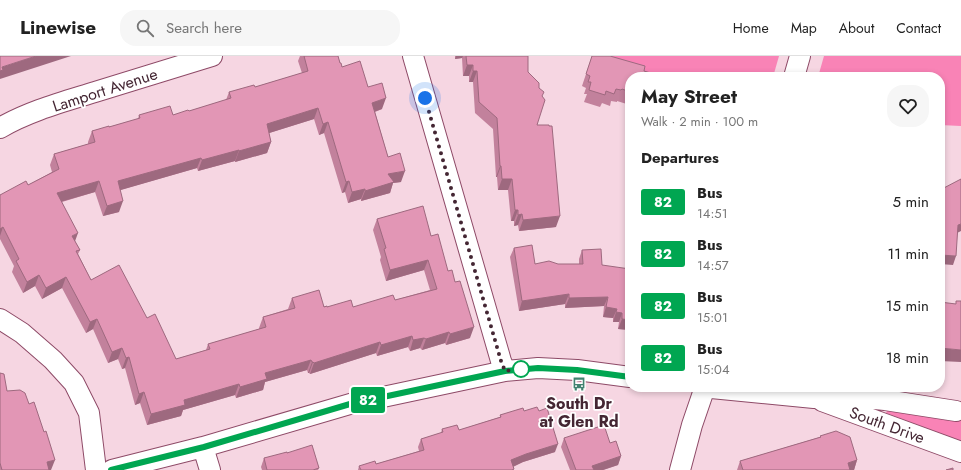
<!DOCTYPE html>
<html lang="en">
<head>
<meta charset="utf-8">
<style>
  :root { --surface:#fff; --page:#f6f6f6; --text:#222; --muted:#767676; --line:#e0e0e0 }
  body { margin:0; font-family:Jost,sans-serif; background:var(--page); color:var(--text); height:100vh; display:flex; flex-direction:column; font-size:15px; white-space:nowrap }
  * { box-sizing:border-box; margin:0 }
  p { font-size:13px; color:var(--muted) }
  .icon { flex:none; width:22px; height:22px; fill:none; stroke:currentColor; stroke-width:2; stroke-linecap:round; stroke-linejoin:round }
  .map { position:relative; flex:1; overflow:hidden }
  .side { position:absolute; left:625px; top:16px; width:320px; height:320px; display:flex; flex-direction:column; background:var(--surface); border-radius:16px; box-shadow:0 2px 6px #0003 }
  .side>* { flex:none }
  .badge { padding:0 8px; border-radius:3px; font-size:14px; line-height:26px }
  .you { position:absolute; width:20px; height:20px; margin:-10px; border:3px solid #fff; border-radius:50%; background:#1a73e8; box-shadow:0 0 0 6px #1a73e833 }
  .map>.badge { position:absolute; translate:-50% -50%; box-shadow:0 0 0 2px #fff }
  h2 { padding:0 16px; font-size:15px; line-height:36px }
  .round { display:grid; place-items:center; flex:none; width:42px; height:42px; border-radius:16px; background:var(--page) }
  .summary { display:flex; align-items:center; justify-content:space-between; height:68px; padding:0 16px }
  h1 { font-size:19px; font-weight:700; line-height:30px }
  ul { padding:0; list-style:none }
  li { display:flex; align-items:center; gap:12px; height:52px; padding:0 16px }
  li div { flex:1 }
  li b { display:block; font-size:15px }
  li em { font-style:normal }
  li .badge { min-width:44px; font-weight:700; text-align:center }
  header { display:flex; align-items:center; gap:24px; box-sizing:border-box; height:56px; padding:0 20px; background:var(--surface); border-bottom:1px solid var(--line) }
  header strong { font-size:19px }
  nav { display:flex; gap:22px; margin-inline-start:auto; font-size:14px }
  .search { width:280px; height:36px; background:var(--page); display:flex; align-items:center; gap:10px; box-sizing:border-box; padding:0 14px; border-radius:16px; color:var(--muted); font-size:15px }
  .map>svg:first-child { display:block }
</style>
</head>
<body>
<header>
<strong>Linewise</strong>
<div class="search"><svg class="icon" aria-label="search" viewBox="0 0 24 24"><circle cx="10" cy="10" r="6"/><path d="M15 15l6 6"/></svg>Search here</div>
<nav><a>Home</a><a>Map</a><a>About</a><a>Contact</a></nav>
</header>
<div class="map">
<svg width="961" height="414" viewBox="0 0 961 414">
  <rect width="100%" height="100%" fill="#f6d6e2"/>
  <path fill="#f983b6" d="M611,0H779L773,21H654L631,15Z
    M824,0H961V70L940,69V21H818Z
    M889,350L961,360V385L886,357Z"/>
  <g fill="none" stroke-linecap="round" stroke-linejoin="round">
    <g stroke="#8e4a67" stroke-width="22">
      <path id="minor" d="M413,0L501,305L505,315
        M794,21L800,0
        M0,72C29,55 63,46 95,36C134,24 173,12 212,0
        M0,263L22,277L53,304L74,327L89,357L96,414
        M701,331L814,342L844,340L885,344L956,355
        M822,345L961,396
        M203,391L210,414
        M112,414L203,391L350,348L505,315L538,312L577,314L630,321
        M680,414L692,369L705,331"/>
    </g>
    <use href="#minor" stroke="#fff" stroke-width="20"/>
  </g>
  <path fill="#c2819c" d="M300,0H338L340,7L342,11L368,31L382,53L375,56L388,101L401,126L393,127L390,137L361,145V143L348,147L345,136L342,137L324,77L319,79L314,63L269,77L271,86L267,97L235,106V105L198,115L197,112L120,134L119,156L103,160L95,136L62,146L75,185L80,194L78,198L91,224L147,262L176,303L206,294L208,288L259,273V272L263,261L288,253L292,242L327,251H353L395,244L430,234L424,214L386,225L380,204L381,201L373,174L377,163L431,180L448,215L470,282L446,289L445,287L422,294L420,292L410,295L408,291L377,300L376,297L310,318L309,317H308L307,314L265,326L263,334L236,342L235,339L183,354L181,360L147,369L140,347L135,349L125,312L122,313L118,303L108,307L93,273L86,277L62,232L42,243L35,230L23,237L12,216L14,210L0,183V139L28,129L52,116L50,109L54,98L88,88V86L92,75L109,71L138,63L139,59H173L189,55L226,44L229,36L255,31L302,17L298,5Z
    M455,0H528V16L539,32L542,40L537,69L556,171L519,175L518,169L514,170V165H511L508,134H498L497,121H496L493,73L475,57L473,26H469V20H463L462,2L455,3Z
    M592,0L630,21V49L617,45V46L611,45L610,50L602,47L600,51L584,46L587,38H584L586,32L582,30Z
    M514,192L535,208H579V203L582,194L602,209L630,274L618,273L619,266H613V262L603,261L604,250L565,252V248L519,255L510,201Z
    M0,317L7,335L51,414H0Z
    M524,355L555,396L523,406L513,411L514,414H358L359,410L376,408L419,395L418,391L421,383L441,377L442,373L459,374L500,361V359Z
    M820,380L857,404L854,414H737L740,405L820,381Z
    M564,382L610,387L621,400L618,409L603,414H570L561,391Z
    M287,397L319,412L318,414H262L261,411L264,402Z"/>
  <path fill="#9e697f" d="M36,0H71L0,23V15L2,11Z
    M456,0H463L462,2L455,3Z
    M467,9H473L469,20H463Z
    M473,15H477L473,26H469Z
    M386,42L382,53L368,58L372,47Z
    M318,52L314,63L263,79L267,68Z
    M328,66L324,77L319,79L323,68Z
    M271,86L267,97L235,106L239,95Z
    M239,94L235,105L198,115L202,104Z
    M201,102L197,112L114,136L118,125Z
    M500,110H501L497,121H496Z
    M405,115L401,126L393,127L390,137L361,145L365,135L388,118Z
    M502,123H512L508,134H498Z
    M99,125L95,136L53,148L57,137Z
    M349,125L345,136L342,137L346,126Z
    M365,133L361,143L348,147L352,136Z
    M123,145L119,156L103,160L107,150Z
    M515,154H518L514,165H511Z
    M522,158L518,169L514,170L518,159Z
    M560,160L556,171L519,175L523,164Z
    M961,168V175L955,178L958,169Z
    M3,171L0,180V173Z
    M78,177L74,188L72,180Z
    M940,199L956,200L953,209L940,208Z
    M428,204L424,214L386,225L390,214Z
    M39,219L35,230L23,237L27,226Z
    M66,221L62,232L42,243L46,232Z
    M569,238L565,248L519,255L522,245Z
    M608,241L604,250L565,252L569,242Z
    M606,251L617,253L613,262L603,261Z
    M616,256L622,257L619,266H613Z
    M97,263L93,273L86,277L90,266Z
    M622,263L630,264V274L618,273Z
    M474,271L470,282L446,289L450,278Z
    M449,276L445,287L422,294L426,283Z
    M412,280L408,291L377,300L381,289Z
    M424,282L420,292L410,295L413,284Z
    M380,286L376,297L310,318L314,307Z
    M122,292L118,303L108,307L112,296Z
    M940,292L961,294V306L940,305Z
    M129,301L125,312L122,313L126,302Z
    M311,304L307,314L265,326L263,334L236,342L240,331L265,317Z
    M312,306H313L309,317H308Z
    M239,328L235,339L183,354L181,360L147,369L151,358L184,344Z
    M144,336L140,347L135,349L139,338Z
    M558,388L555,396L523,406L508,413L511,404L526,398Z
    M621,400L618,409L603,414H591L592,410Z
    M55,404L51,414H44L47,406Z
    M857,404L854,414H845L848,407Z"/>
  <path fill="#e296b5" stroke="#9e697f" d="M0,0H36L2,11L3,14L0,15Z
    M304,0H338L340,7H341L342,11L360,5L368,31L382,27L386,42L372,47L388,101L400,97L405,115L388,118L394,126L365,135V133L352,136L349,125L346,126L328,66L323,68L318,52L267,68L271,86L239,95V94L202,104L201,102L118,125L123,145L107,150L99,125L57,137L78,177L72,180L80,194L76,195L91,224L119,209L147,262L155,258L176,303L210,293L208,288L266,271L263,261L295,252L292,242L319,234L324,251L327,250V251L351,244L353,251L393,239L395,244L437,233L428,204L390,214L384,193L386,192L377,163L423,150L431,180L438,178L448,215L452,214L455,226L460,225L474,271L450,278L449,276L426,283L424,282L413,284L412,280L381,289L380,286L314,307L313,306H312L311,304L265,317L267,323L240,331L239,328L184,344L185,349L151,358L144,336L139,338L129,301L126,302L122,292L112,296L97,263L90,266L66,221L46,232L39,219L27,226L16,205L19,203L3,171L0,173V139L26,125L28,129L59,113L54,98L95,86L92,75L109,70V71L140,62L139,59L170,50L173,59L188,54L189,55L231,42L229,36L254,29L255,31L308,15Z
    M466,0H528V16L539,27V32L544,36L542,40L545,44L537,69H549V70H552L560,160L523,164L522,158L518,159V154H515L512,123H502L501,110H500L497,62L479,46L477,15H473V9H467Z
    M592,0H610L645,10L644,15L654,18L653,21H654H630V36L622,33L621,34L616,33L614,38L606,35L605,39L589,34L591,26H588L590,20L586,18Z
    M961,123V168L958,169L956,200L940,199V134Z
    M532,189L535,208L549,205L558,208H583L582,194L601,193L602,209L630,213V264L622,263V257L616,256L617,253L606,251L608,241L569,242V238L522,245L514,192Z
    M956,245H961V294L940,292V246L956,248Z
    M0,317L4,318L7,335L20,334L25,337L29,348L34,346L44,376L46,375L55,404L47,406L49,414H2L0,407Z
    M537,351L539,355L547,352L558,388L526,398L511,404L514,413L512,414H361L359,410L375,405L376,408L424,394L421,383L443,376L442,373L457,369L459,374L501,361L500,359L523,352L524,355Z
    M604,369L610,387L616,385L621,400L592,410L594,414H576L564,382Z
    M836,375L850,381L857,404L848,407L850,414H743L740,405L821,381L820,380Z
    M312,389L319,412L313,414H267L264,402L287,396V397Z
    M953,412V414H946Z"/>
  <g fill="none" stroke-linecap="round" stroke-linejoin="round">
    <g stroke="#fff" stroke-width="9">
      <path id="line" d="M111,414L204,391L350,348L505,315L538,312L577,314L630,321"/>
    </g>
    <use href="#line" stroke="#00a651" stroke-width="6"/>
    <path stroke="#442633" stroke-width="4" stroke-dasharray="0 7.2" d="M425,42L501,305L505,315L521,313"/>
  </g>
  <defs>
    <g id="bus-bare" transform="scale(1.08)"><path d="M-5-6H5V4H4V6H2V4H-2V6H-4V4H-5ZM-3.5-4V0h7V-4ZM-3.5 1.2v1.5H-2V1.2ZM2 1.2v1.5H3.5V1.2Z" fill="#428271" stroke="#fff" stroke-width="2.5" paint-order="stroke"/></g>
  </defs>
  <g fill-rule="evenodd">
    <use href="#bus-bare" x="579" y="328"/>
  </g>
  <circle fill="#fff" stroke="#00a651" stroke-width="2" cx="521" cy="313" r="8"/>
  <g text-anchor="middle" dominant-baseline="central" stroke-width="3.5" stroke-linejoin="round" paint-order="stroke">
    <g font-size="16" fill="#442633" stroke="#fff">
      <text transform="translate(105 34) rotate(-18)">Lamport Avenue</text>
      <text transform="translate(887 369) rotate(20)">South Drive</text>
    </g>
    <g font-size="16" font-weight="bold" fill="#442633" stroke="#fff">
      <text x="579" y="347">South Dr<tspan x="579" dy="18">at Glen Rd</tspan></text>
    </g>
  </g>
</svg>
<div class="you" style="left:425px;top:42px"></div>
<b class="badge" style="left:368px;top:344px;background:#00a651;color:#fff">82</b>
<section class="side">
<div class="summary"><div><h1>May Street</h1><p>Walk · 2 min · 100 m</p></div><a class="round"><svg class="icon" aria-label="heart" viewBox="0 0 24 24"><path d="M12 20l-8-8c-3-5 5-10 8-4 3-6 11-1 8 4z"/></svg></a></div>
<h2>Departures</h2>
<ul>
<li><span class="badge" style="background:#00a651;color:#fff">82</span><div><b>Bus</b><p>14:51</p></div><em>5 min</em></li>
<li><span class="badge" style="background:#00a651;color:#fff">82</span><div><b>Bus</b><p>14:57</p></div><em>11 min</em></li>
<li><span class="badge" style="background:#00a651;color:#fff">82</span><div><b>Bus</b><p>15:01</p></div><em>15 min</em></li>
<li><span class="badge" style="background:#00a651;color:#fff">82</span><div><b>Bus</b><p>15:04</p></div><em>18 min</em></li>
</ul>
</section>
</div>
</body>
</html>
